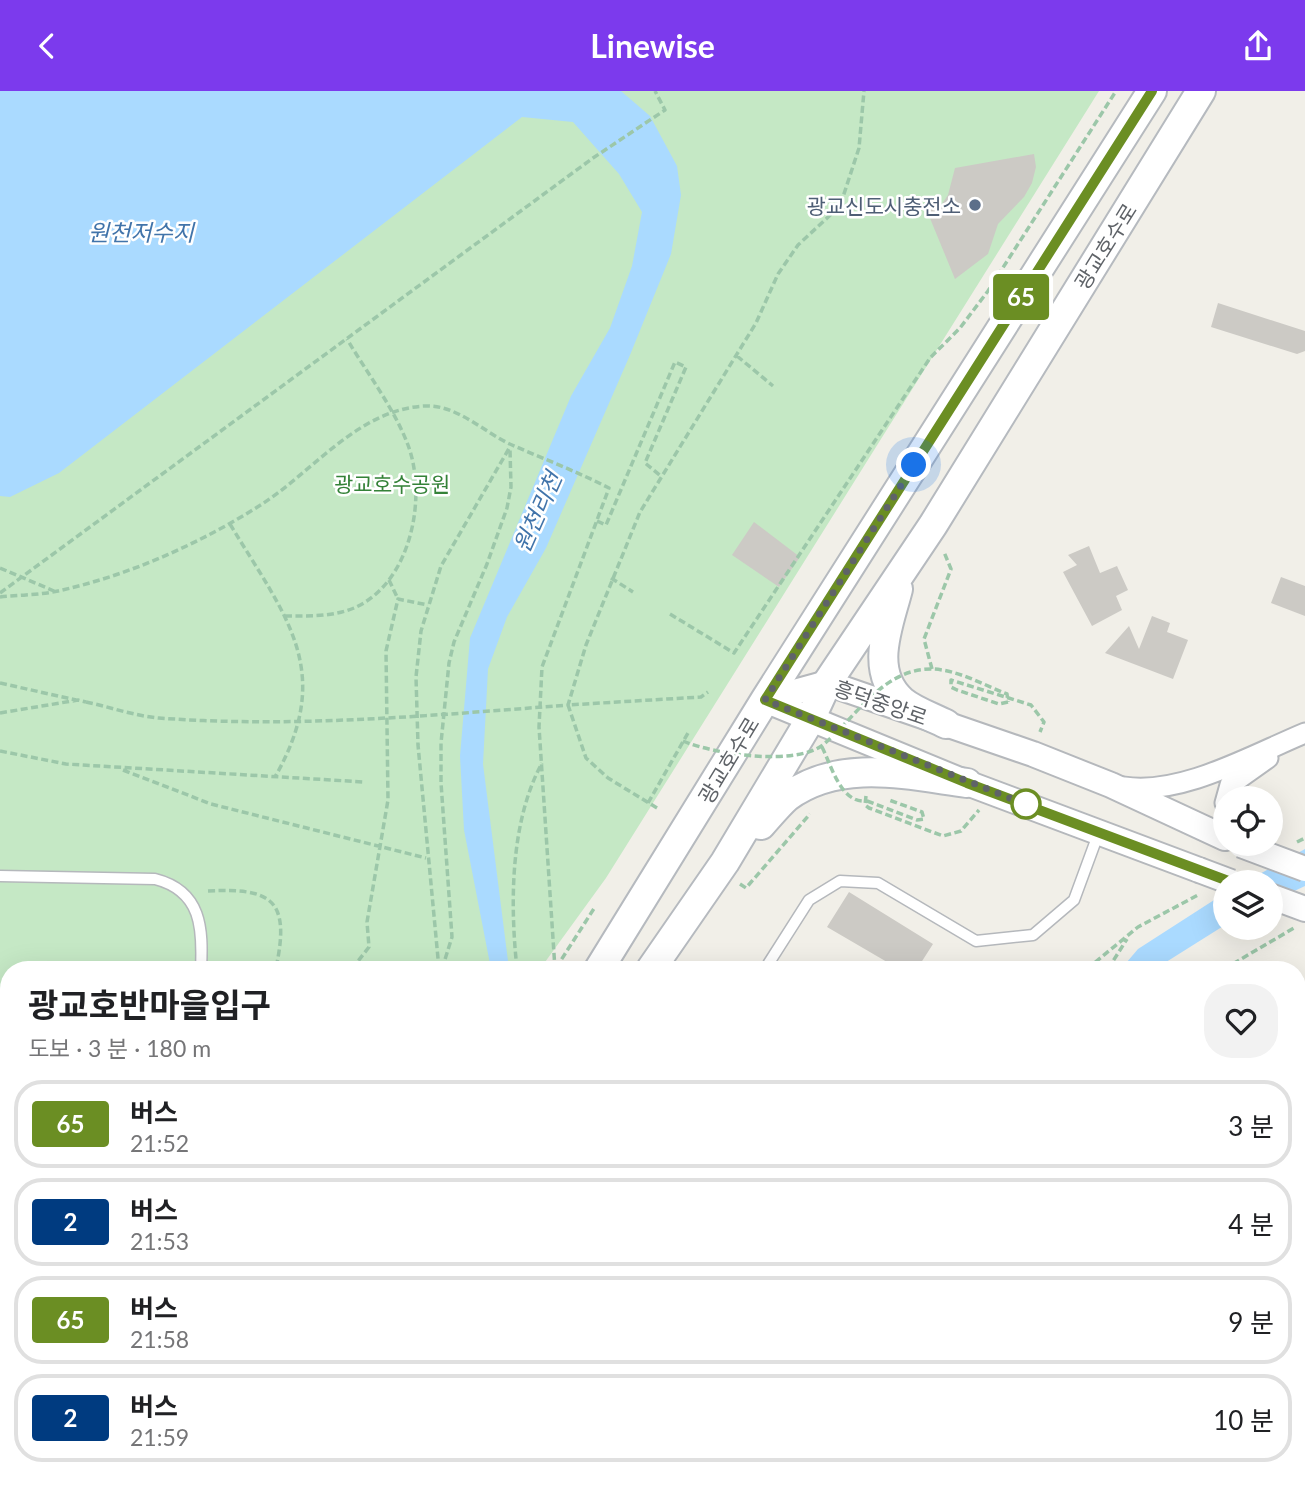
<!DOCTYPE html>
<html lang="ko">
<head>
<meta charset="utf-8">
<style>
  :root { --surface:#fff; --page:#f2f2f2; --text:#202124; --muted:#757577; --line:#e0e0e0; --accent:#7c3aed }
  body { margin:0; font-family:Lato,"Noto Sans KR",sans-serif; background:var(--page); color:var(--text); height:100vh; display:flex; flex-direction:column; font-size:26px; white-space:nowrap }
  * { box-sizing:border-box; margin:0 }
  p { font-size:23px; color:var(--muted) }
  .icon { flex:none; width:38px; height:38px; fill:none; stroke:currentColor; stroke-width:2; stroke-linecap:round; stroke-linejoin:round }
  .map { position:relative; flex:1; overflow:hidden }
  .sheet { position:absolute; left:0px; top:870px; width:1306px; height:527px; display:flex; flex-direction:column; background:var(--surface); border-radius:28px 28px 0 0; box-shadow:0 7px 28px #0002 }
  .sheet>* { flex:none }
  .badge { padding:0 14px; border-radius:5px; font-size:24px; line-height:46px }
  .controls { position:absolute; left:1213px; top:695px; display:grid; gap:14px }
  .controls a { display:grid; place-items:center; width:70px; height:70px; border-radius:50%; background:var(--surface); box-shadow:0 7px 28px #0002; font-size:35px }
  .you { position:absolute; width:35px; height:35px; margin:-18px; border:5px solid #fff; border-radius:50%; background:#1a73e8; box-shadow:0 0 0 10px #1a73e833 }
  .map>.badge { position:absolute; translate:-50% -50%; box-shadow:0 0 0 4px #fff }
  .round { display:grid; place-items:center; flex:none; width:74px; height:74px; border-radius:28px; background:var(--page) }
  .head { display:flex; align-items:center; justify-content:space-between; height:119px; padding:0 28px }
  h1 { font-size:33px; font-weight:700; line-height:52px }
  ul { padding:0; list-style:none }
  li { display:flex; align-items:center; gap:21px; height:88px; margin:0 14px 10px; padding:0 14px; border:4px solid var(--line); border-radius:28px }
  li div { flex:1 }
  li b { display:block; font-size:26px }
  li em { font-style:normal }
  li .badge { min-width:77px; font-weight:700; text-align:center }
  header { display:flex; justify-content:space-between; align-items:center; height:91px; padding:0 28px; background:var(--accent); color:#fff; font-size:32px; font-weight:700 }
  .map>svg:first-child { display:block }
</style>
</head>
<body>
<header><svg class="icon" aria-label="back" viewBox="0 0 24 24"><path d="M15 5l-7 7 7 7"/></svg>Linewise<svg class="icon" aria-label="share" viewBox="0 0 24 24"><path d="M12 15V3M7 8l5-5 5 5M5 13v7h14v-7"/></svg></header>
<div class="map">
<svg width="1305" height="1396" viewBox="0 0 1305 1396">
  <rect width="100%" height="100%" fill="#f1efe8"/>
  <path fill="#c5e8c5" d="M0,0H1099L606,787L540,878H9V1388H80L70,1396H0Z"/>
  <path fill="#aadaff" d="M0,0H621L650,25L677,75L681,104L671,163L630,264L546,457L507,526L488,578L483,673L509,878H491L464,739L460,665L470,547L571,305L610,237L632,175L642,121L619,83L573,31L522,26L59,382L10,406L0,405Z
    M1305,758V795L1271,811L1270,791H1245Z
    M1225,802V834L1155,878H1121L1138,858Z
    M443,1388H879L873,1394L858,1396H447Z"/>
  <path fill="#cccac5" d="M1034,63L1036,76L1032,92L1024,106L998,133L988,163L955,188L927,120L942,113L948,104L955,77Z
    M1218,212L1305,240V260L1297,263L1211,236Z
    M754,431L800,466L779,496L732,464Z
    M1089,455L1100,482L1117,475L1128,499L1116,505L1122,519L1092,535L1063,481L1077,474L1068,464Z
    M1281,486L1305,495V525L1271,512Z
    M1152,525L1170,532L1167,541L1188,549L1173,588L1105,562L1129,535L1139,558Z
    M849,801L933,853L917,878H899L827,836Z"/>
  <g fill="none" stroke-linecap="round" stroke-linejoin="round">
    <g stroke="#b5b8bc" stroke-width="13">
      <path id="service" d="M0,785L155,788C202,800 203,838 201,878
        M765,878L809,809L840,790L878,792L976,850L1033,844L1074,809L1099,741"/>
    </g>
    <g stroke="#b5b8bc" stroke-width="23">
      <path id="minor" d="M1124,696C1181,705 1252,664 1305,642
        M1225,712L1230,694L1268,667"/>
    </g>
    <g stroke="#b5b8bc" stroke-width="28">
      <path id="tertiary" d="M765,609L827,592L1033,663L1111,694L1225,747
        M765,609L967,692L1199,779
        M1270,805L1305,818"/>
    </g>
    <g stroke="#b6babf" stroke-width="32">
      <path id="secondary" d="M898,498C889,534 868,580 902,610C914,620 932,626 946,633
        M761,734C769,725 778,714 787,706C840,667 907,684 967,692
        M599,878L765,609L1152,0
        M651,878L725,771L810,629L827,592L933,434L1201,0
        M145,1396L159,1388
        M234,1396L244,1388"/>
    </g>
    <path stroke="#9cc7a9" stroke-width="3.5" stroke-dasharray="7 3.5" stroke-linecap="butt" d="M737,265L773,295
      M597,430L606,434L675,271L686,276L645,372L662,386
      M230,433C285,525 336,579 275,686
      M0,477L54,500
      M611,487L633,501
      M389,489L398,508
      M0,502L593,67L665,19L655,0
      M0,506C19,504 40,504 58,500C127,485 199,453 259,415C312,382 358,318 425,315C456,313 485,342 512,354C544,368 578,381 609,397L542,576L539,636L555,878
      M670,523L734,562L930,267L960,237L988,200L1116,0
      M285,525C308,525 332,526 354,517C410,493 428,408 408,354C394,317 367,282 347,248
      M932,578L924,548L951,478L944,461
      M0,592L76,609
      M1008,611L999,613L957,599L951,596V589L1031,614L1044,631L1040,641
      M556,615L568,614L586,554L640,421L756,232L778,183L798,154L840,115L859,57L864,0
      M0,622L78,609L86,611
      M0,660L66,673L364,691
      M123,679L211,713L426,767
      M866,705L865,714L869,717L943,745L961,740L979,719
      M867,710L917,729L924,728L922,721L889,709
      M648,712L688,642
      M657,717L608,687L586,667L568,614L701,606L708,601
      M1297,751L1305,747
      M740,793L746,797L810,723
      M208,800C269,797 290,807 277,872L313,873L314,878
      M556,877L595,816
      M352,878L369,856L367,831L388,709L386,560L398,508L428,514
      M439,878L418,654L416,586L421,540L441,475L511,354
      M442,878L452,846L441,692V652L449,572L454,551L487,473L507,417L511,396L510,359
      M517,878C510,813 510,731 542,672
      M1087,878L1138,836L1198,804
      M1108,878L1127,848
      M1224,878L1294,837
      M1297,1323L1305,1321
      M1090,1388L1097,1396
      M324,1396L334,1388
      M390,1396L405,1388
      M943,1396L950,1388
      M1061,1396L1075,1388"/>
    <use href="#service" stroke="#fff" stroke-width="10"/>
    <use href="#minor" stroke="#fff" stroke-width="19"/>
    <use href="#tertiary" stroke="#fff" stroke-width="24"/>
    <use href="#secondary" stroke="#fff" stroke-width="28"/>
    <g stroke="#b5b8bc" stroke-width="28" stroke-linecap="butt">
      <path id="tertiary-bridge" d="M1241,754L1305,778
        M1199,779L1231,791"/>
    </g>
    <path stroke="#9cc7a9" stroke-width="3.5" stroke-dasharray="7 3.5" stroke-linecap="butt" d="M86,611C110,616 135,625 159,627C291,637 424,625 556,615
      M683,650C713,663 797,676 824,653C856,626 883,578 931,578C956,578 984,594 1007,603L1008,611
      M822,656C832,676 841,713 867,710"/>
    <use href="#tertiary-bridge" stroke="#fff" stroke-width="24"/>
  </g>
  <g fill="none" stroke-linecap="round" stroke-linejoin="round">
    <g stroke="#fff" stroke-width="16">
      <path id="line" d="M1152,0L765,609L967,692L1231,791"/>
    </g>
    <use href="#line" stroke="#6b8e23" stroke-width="10"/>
    <path stroke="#5f6368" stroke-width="7" stroke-dasharray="0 12.6" d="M914,374L765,609L1035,717L1026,713"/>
  </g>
  <circle fill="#5c6f8a" stroke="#fff" stroke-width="2.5" cx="975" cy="114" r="7"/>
  <circle fill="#fff" stroke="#6b8e23" stroke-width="3.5" cx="1026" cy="713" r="14"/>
  <g text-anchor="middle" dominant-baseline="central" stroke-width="5" stroke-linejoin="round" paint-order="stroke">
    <g font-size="21" fill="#4e5e75" stroke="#fff" text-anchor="end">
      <text x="961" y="114">광교신도시충전소</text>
    </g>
    <g font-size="21" fill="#5f6368" stroke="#fff">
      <text transform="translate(1105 155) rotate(-58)">광교호수로</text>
      <text transform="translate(881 611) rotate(19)">흥덕중앙로</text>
      <text transform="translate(728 669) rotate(-59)">광교호수로</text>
    </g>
    <g font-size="21" fill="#348238" stroke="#fff">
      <text x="392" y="392">광교호수공원</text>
    </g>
    <g font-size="23" font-style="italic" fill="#4174aa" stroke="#fff">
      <text x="141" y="141">원천저수지</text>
      <text transform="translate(537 421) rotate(-66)">원천리천</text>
    </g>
  </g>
</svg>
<div class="controls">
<a><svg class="icon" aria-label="locate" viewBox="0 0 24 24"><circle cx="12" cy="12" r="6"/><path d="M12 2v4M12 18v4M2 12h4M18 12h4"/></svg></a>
<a><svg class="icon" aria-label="layers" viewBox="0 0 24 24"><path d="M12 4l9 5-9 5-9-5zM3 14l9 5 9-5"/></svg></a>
</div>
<div class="you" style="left:914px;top:374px"></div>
<b class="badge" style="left:1021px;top:206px;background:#6b8e23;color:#fff">65</b>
<section class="sheet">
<div class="head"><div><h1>광교호반마을입구</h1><p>도보 · 3 분 · 180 m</p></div><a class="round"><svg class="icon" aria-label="heart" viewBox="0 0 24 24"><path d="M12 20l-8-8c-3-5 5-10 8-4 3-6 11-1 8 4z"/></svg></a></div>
<ul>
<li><span class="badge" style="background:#6b8e23;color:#fff">65</span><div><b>버스</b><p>21:52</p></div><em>3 분</em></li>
<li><span class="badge" style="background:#003b80;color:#fff">2</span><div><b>버스</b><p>21:53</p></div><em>4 분</em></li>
<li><span class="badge" style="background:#6b8e23;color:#fff">65</span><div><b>버스</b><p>21:58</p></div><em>9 분</em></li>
<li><span class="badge" style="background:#003b80;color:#fff">2</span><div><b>버스</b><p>21:59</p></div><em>10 분</em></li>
</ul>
</section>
</div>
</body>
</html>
